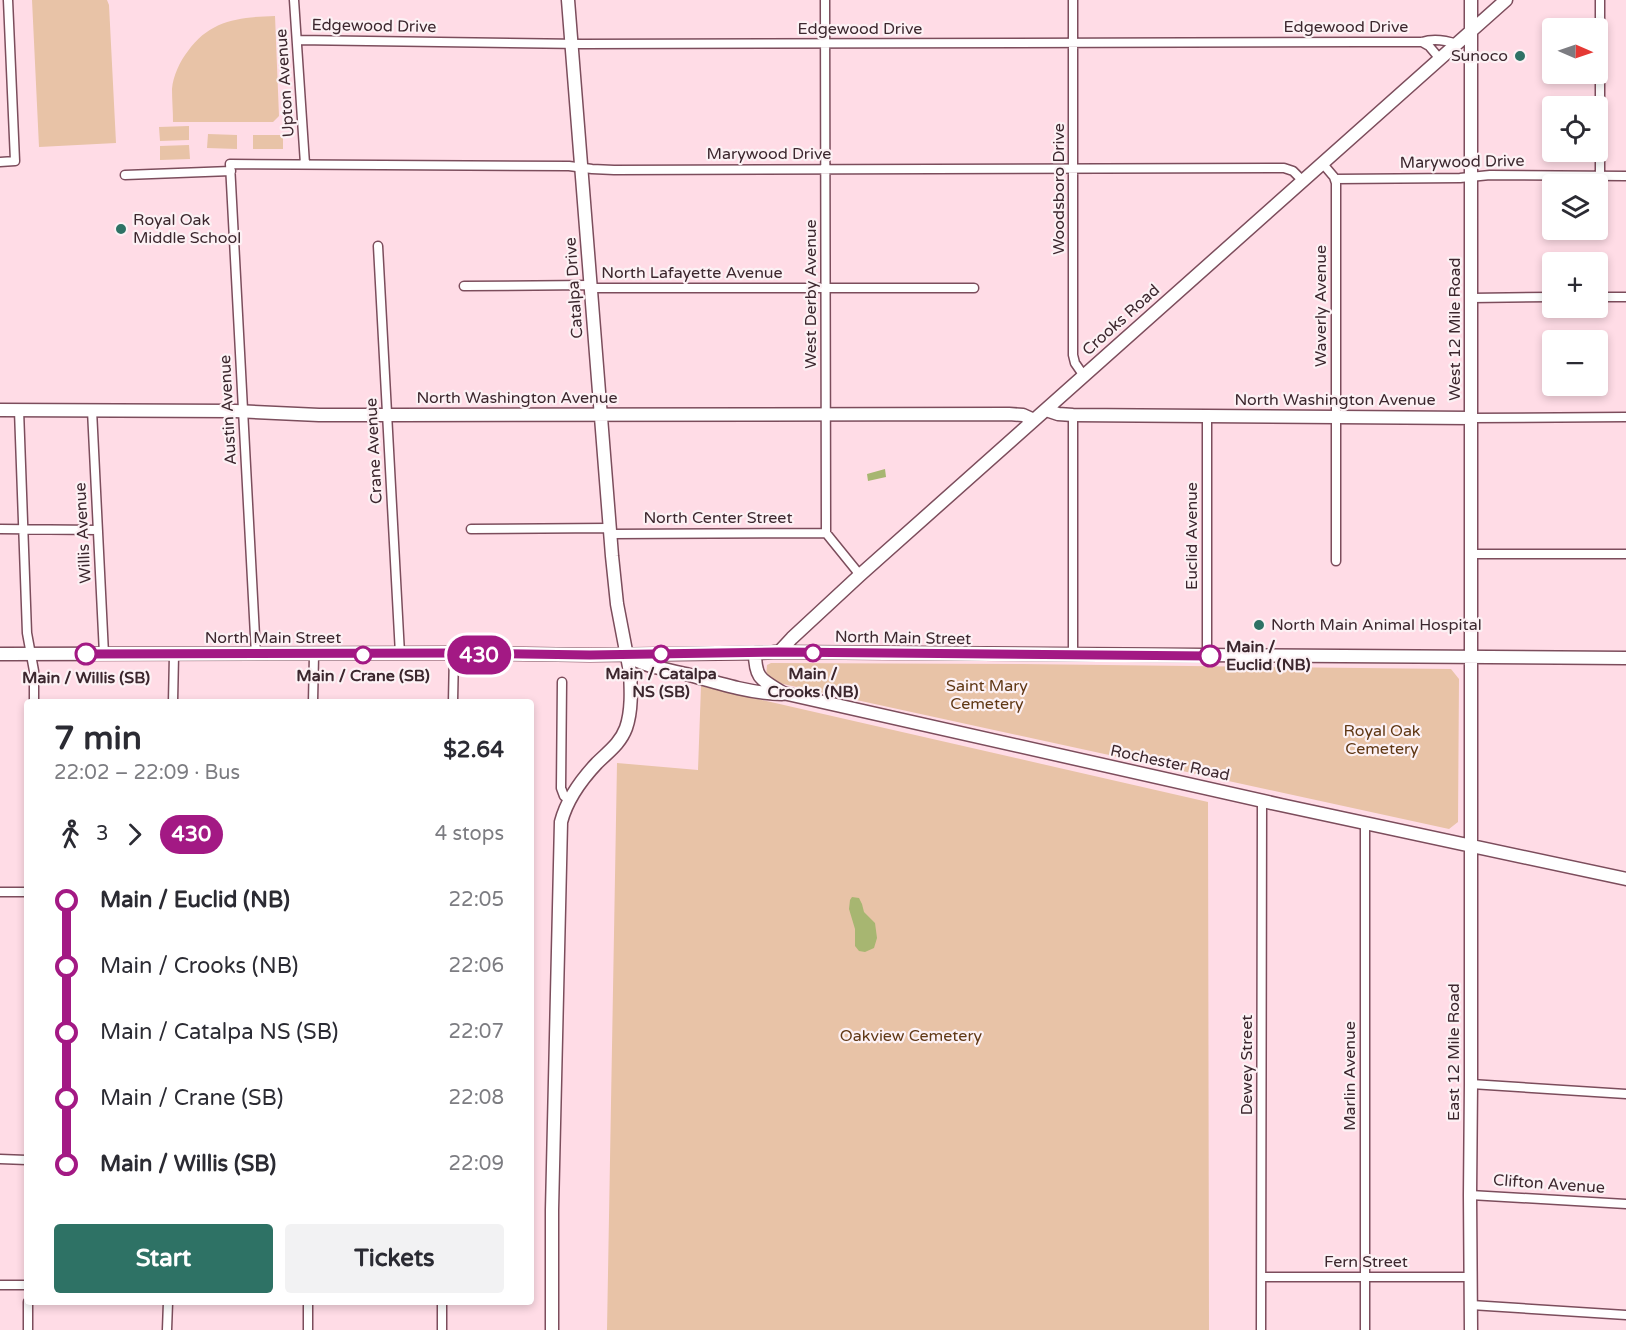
<!DOCTYPE html>
<html lang="en">
<head>
<meta charset="utf-8">
<style>
  :root { --surface:#fff; --page:#f2f2f3; --text:#2b2b33; --muted:#7c7c81; --accent:#2e7265 }
  body { margin:0; font-family:"Varela Round",sans-serif; background:var(--page); color:var(--text); height:100vh; display:flex; flex-direction:column; font-size:22px; white-space:nowrap }
  * { box-sizing:border-box; margin:0 }
  p { font-size:20px; color:var(--muted) }
  .icon { flex:none; width:33px; height:33px; fill:none; stroke:currentColor; stroke-width:2; stroke-linecap:round; stroke-linejoin:round }
  .map { position:relative; flex:1; overflow:hidden }
  .sheet { position:absolute; left:24px; top:699px; width:510px; height:606px; display:flex; flex-direction:column; background:var(--surface); border-radius:6px; box-shadow:0 3px 9px #0003 }
  .sheet>* { flex:none }
  .badge { padding:0 12px; border-radius:20px; font-size:21px; line-height:39px }
  .needle { width:39px; rotate:92deg }
  .tools { position:absolute; left:1542px; top:18px; display:grid; gap:12px }
  .tools a { display:grid; place-items:center; width:66px; height:66px; border-radius:6px; background:var(--surface); box-shadow:0 3px 9px #0003; font-size:30px }
  .map>.badge { position:absolute; translate:-50% -50%; box-shadow:0 0 0 3px #fff }
  .legs { display:flex; align-items:center; gap:9px; height:66px; padding:0 30px; font-size:20px }
  .legs p { margin-inline-start:auto }
  .headline { display:flex; align-items:center; justify-content:space-between; height:102px; padding:0 30px }
  h1 { font-size:33px; font-weight:700; line-height:45px }
  .action { display:flex; gap:12px; margin-top:auto; padding:12px 30px }
  .action a { flex:1; height:69px; border-radius:6px; background:var(--accent); color:#fff; font-size:24px; font-weight:700; line-height:69px; text-align:center }
  .action a+a { background:var(--page); color:var(--text) }
  ul { padding:0 30px; list-style:none }
  li { display:flex; align-items:center; gap:21px; height:66px; font-size:22px }
  li i { display:grid; place-items:center; width:9px; height:100%; margin:0 8px; background:currentColor }
  li i::after { content:''; width:15px; height:15px; margin:-8px; border:4px solid; border-radius:50%; background:var(--surface) }
  li p { margin-inline-start:auto }
  li:first-child i { background:linear-gradient(#0000 50%,currentColor 0) }
  li:last-child i { background:linear-gradient(currentColor 50%,#0000 0) }
  .map>svg:first-child { display:block }
</style>
</head>
<body>
<div class="map">
<svg width="1626" height="1330" viewBox="0 0 1626 1330">
  <rect width="100%" height="100%" fill="#ffdce6"/>
  <path fill="#e8c3a7" d="M32,0H107L109,5L116,143L39,147Z
    M275,16L279,116L273,122H173C173,111 172,100 172,89C173,76 180,61 188,51C210,20 239,17 275,16Z
    M189,126V140L160,141L159,127Z
    M208,134L237,135V149L207,148Z
    M253,135H283V149H253Z
    M189,145L190,159L160,160V146Z
    M771,663L1022,664L1451,669L1459,679L1458,822L1449,829L783,684L766,676L767,665Z
    M701,686L1208,802L1209,1330H607L617,763L698,770Z"/>
  <path fill="#a7b671" d="M885,469L886,477L868,481L867,474Z
    M852,897L859,898L862,904L864,912L875,923L877,938L874,948L865,952L859,951L855,946V929L849,909L850,900Z"/>
  <g fill="none" stroke-linecap="round" stroke-linejoin="round">
    <g stroke="#7c4d5c" stroke-width="11">
      <path id="street" d="M294,0L305,164
        M825,0L826,533L860,575
        M1073,0V355L1075,363L1084,376
        M297,40L582,44L1359,42H1422C1434,38 1445,40 1457,44
        M1422,42L1429,46L1440,59
        M0,162L15,161L8,0
        M1323,164L1334,177L1336,183V561
        M125,175L231,171
        M1600,176V0
        M1335,179L1460,178L1490,175L1626,176
        M378,246L400,654
        M464,286L590,285
        M590,288H974
        M1598,297H1626
        M1471,298L1552,297
        M19,410L27,633L34,671V702
        M92,410L104,654
        M1471,418L1626,417
        M0,529L98,530
        M471,529L609,528
        M610,534L826,533
        M1471,554H1626
        M256,655L230,164L569,166L592,169L614,170L1284,168L1293,171L1303,181
        M1073,655V415
        M1207,656V416
        M562,682L561,788L564,796L568,799
        M173,702L174,655
        M313,702L314,655
        M453,702L454,653
        M0,892H27
        M1471,1084L1626,1094
        M0,1159L27,1160
        M1470,1195L1626,1204
        M1262,1277H1471
        M0,1285H27
        M1471,1305L1626,1315
        M28,1330V1302
        M167,1330L168,1302
        M308,1330V1302
        M442,1330V1302
        M1261,1330L1262,800
        M1365,1330V822"/>
    </g>
    <g stroke="#7c4d5c" stroke-width="15">
      <path id="secondary" d="M0,410L235,411L319,415H397L1009,414L1023,415L1034,420
        M1046,410L1058,414L1073,415L1471,418
        M774,652L1626,658
        M755,653L779,652L792,638L860,575L1506,0
        M762,653H755C755,680 763,680 783,693L1281,805L1626,879
        M0,654L454,653L590,655L762,653
        M628,656C646,667 665,669 686,674C714,682 752,694 782,694
        M552,1330V1210L561,822C567,799 580,781 597,763C608,752 620,744 626,728C632,711 631,690 630,672L617,604L612,556L568,0
        M1471,1330L1470,1195L1471,1084V0"/>
    </g>
    <use href="#street" stroke="#fff" stroke-width="8"/>
    <use href="#secondary" stroke="#fff" stroke-width="12"/>
  </g>
  <g fill="none" stroke-linecap="round" stroke-linejoin="round">
    <g stroke="#fff" stroke-width="14">
      <path id="line-1" d="M86,654L454,653L590,655L779,652L1210,656"/>
    </g>
    <use href="#line-1" stroke="#a31984" stroke-width="9"/>
  </g>
  <g fill="#2e7265" stroke="#fcf1f4" stroke-width="2">
    <circle cx="1520" cy="56" r="6"/>
    <circle cx="121" cy="229" r="6"/>
    <circle cx="1259" cy="625" r="6"/>
  </g>
  <g fill="#fff" stroke="#a31984" stroke-width="3">
    <circle cx="813" cy="653" r="8"/>
    <circle cx="86" cy="654" r="10"/>
    <circle cx="661" cy="654" r="8"/>
    <circle cx="363" cy="655" r="8"/>
    <circle cx="1210" cy="656" r="10"/>
  </g>
  <g text-anchor="middle" dominant-baseline="central" stroke-width="4.5" stroke-linejoin="round" paint-order="stroke">
    <g font-size="16" fill="#3c272e" stroke="#fcf1f4">
      <text transform="translate(374 26) rotate(1)">Edgewood Drive</text>
      <text x="1346" y="27">Edgewood Drive</text>
      <text x="860" y="29">Edgewood Drive</text>
      <text transform="translate(285 83) rotate(-94)">Upton Avenue</text>
      <text x="769" y="154">Marywood Drive</text>
      <text transform="translate(1462 162) rotate(-1)">Marywood Drive</text>
      <text transform="translate(1059 189) rotate(-90)">Woodsboro Drive</text>
      <text x="692" y="273">North Lafayette Avenue</text>
      <text transform="translate(574 288) rotate(-94)">Catalpa Drive</text>
      <text transform="translate(811 294) rotate(-90)">West Derby Avenue</text>
      <text transform="translate(1321 306) rotate(-90)">Waverly Avenue</text>
      <text transform="translate(1121 320) rotate(-42)">Crooks Road</text>
      <text transform="translate(1455 329) rotate(-90)">West 12 Mile Road</text>
      <text x="517" y="398">North Washington Avenue</text>
      <text x="1335" y="400">North Washington Avenue</text>
      <text transform="translate(228 410) rotate(-93)">Austin Avenue</text>
      <text transform="translate(374 451) rotate(-93)">Crane Avenue</text>
      <text x="718" y="518">North Center Street</text>
      <text transform="translate(83 533) rotate(-93)">Willis Avenue</text>
      <text transform="translate(1192 536) rotate(-90)">Euclid Avenue</text>
      <text x="273" y="638">North Main Street</text>
      <text transform="translate(903 638) rotate(1)">North Main Street</text>
      <text transform="translate(1170 763) rotate(12)">Rochester Road</text>
      <text transform="translate(1454 1052) rotate(-90)">East 12 Mile Road</text>
      <text transform="translate(1247 1065) rotate(-90)">Dewey Street</text>
      <text transform="translate(1350 1076) rotate(-90)">Marlin Avenue</text>
      <text transform="translate(1549 1184) rotate(4)">Clifton Avenue</text>
      <text x="1366" y="1262">Fern Street</text>
    </g>
    <g font-size="16" fill="#3c272e" stroke="#fcf1f4" text-anchor="start">
      <text x="1508" y="56" text-anchor="end">Sunoco</text>
      <text x="133" y="220">Royal Oak<tspan x="133" dy="18">Middle School</tspan></text>
      <text x="1271" y="625">North Main Animal Hospital</text>
    </g>
    <g font-size="16" font-weight="bold" fill="#3c272e" stroke="#fcf1f4">
      <text x="1226" y="647" text-anchor="start">Main /<tspan x="1226" dy="18">Euclid (NB)</tspan></text>
      <text x="661" y="674">Main / Catalpa<tspan x="661" dy="18">NS (SB)</tspan></text>
      <text x="813" y="674">Main /<tspan x="813" dy="18">Crooks (NB)</tspan></text>
      <text x="363" y="676">Main / Crane (SB)</text>
      <text x="86" y="678">Main / Willis (SB)</text>
    </g>
    <g font-size="16" fill="#603815" stroke="#fcf1f4">
      <text x="987" y="686">Saint Mary<tspan x="987" dy="18">Cemetery</tspan></text>
      <text x="1382" y="731">Royal Oak<tspan x="1382" dy="18">Cemetery</tspan></text>
      <text x="911" y="1036">Oakview Cemetery</text>
    </g>
  </g>
</svg>
<div class="tools">
<a><svg class="needle" viewBox="-14 -14 28 28"><path d="M0-13l5 13h-10z" fill="#e53935"/><path d="M0 13l5-13h-10z" fill="#7c7c81"/></svg></a>
<a><svg class="icon" aria-label="locate" viewBox="0 0 24 24"><circle cx="12" cy="12" r="6"/><path d="M12 2v4M12 18v4M2 12h4M18 12h4"/></svg></a>
<a><svg class="icon" aria-label="layers" viewBox="0 0 24 24"><path d="M12 4l9 5-9 5-9-5zM3 14l9 5 9-5"/></svg></a>
<a>+</a>
<a>−</a>
</div>
<b class="badge" style="left:479px;top:655px;background:#a31984;color:#fff">430</b>
<section class="sheet">
<div class="headline"><div><h1>7 min</h1><p>22:02 – 22:09 · Bus</p></div><b>$2.64</b></div>
<div class="legs"><svg class="icon" aria-label="walk" viewBox="0 0 24 24"><circle cx="13" cy="4" r="2"/><path d="M13 8l-2 6 4 7M11 14l-3 7M7 12l3-4h3l4 4"/></svg>3<svg class="icon" aria-label="forward" viewBox="0 0 24 24"><path d="M9 5l7 7-7 7"/></svg><b class="badge" style="background:#a31984;color:#fff">430</b><p>4 stops</p></div>
<ul>
<li><i style="color:#a31984"></i><b>Main / Euclid (NB)</b><p>22:05</p></li>
<li><i style="color:#a31984"></i><span>Main / Crooks (NB)</span><p>22:06</p></li>
<li><i style="color:#a31984"></i><span>Main / Catalpa NS (SB)</span><p>22:07</p></li>
<li><i style="color:#a31984"></i><span>Main / Crane (SB)</span><p>22:08</p></li>
<li><i style="color:#a31984"></i><b>Main / Willis (SB)</b><p>22:09</p></li>
</ul>
<div class="action"><a>Start</a><a>Tickets</a></div>
</section>
</div>
</body>
</html>
